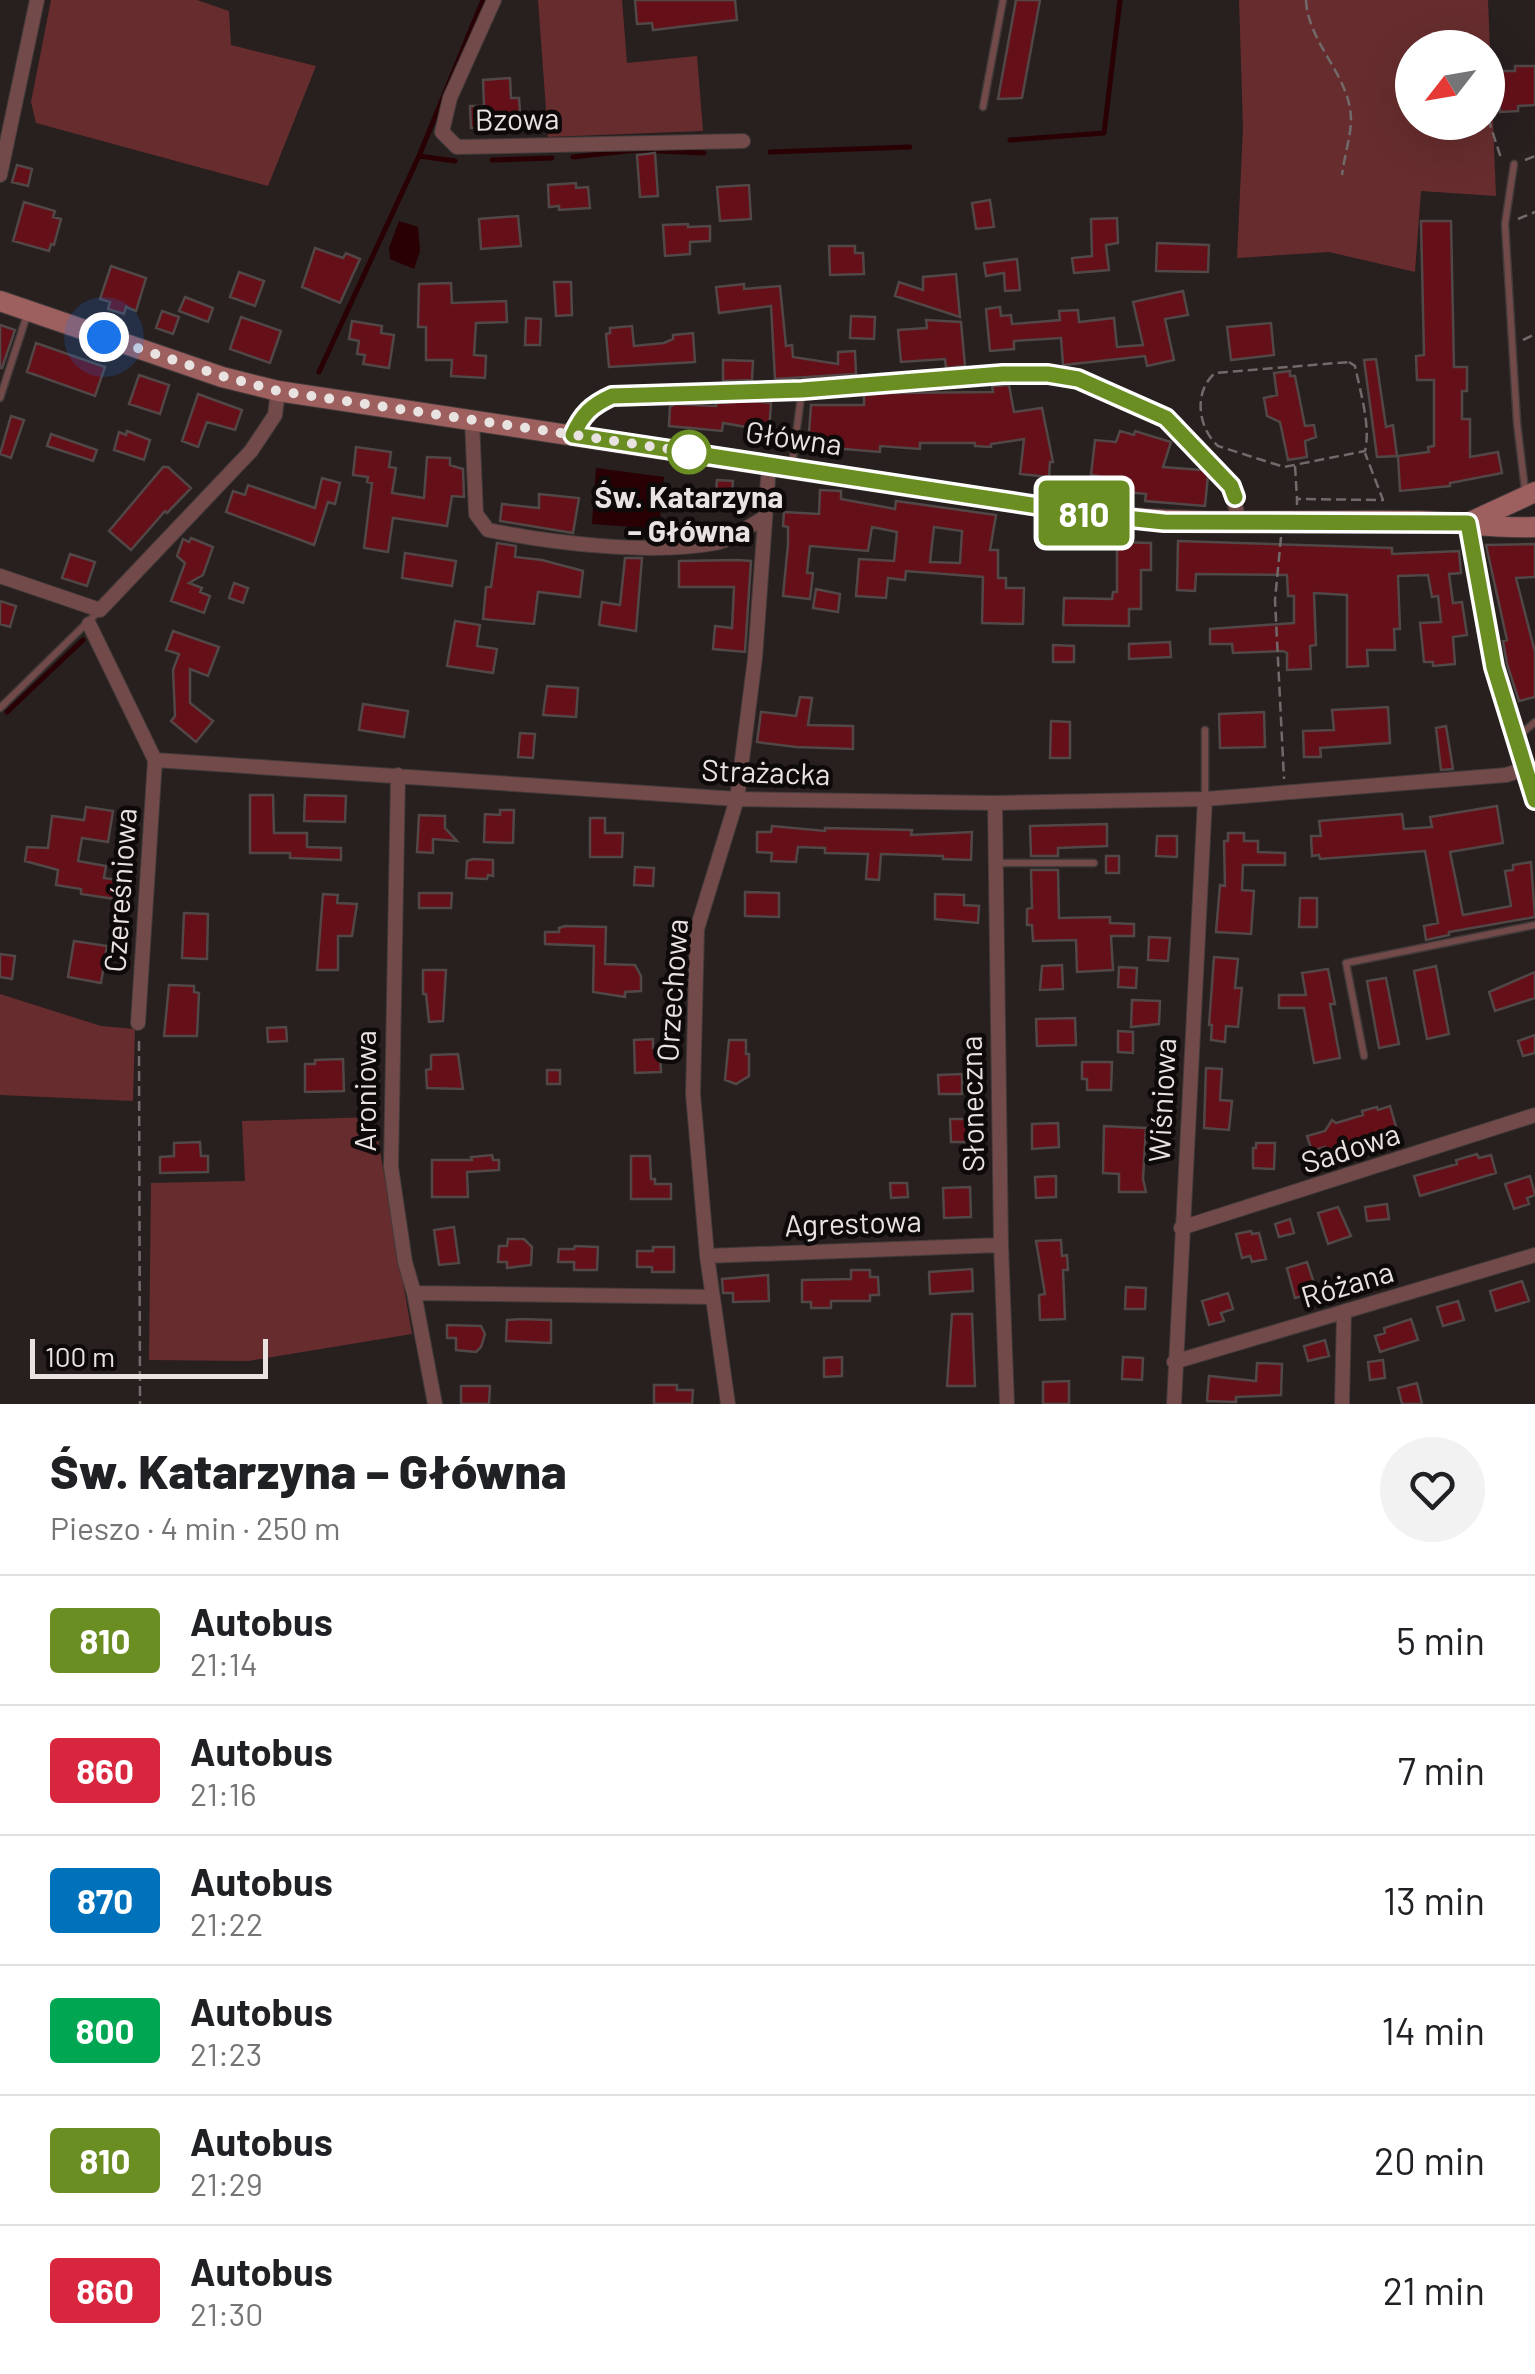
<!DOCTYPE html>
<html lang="pl">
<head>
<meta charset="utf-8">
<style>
  :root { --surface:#fff; --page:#f2f2f2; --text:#202124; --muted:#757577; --line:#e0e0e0 }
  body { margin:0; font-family:Barlow,sans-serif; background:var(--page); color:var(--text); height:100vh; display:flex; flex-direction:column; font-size:38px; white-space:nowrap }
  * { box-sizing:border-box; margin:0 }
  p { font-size:32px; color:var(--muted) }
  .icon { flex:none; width:55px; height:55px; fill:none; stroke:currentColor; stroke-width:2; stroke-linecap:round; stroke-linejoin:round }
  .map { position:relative; height:1404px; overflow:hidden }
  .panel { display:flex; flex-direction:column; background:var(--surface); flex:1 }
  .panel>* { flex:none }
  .badge { padding:0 20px; border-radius:8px; font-size:35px; line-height:65px }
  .needle { width:65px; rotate:239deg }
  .fabs { position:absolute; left:1395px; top:30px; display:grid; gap:20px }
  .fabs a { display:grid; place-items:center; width:110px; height:110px; border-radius:50%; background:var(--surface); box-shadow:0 10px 40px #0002; font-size:50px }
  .scale { position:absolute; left:30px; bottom:25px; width:238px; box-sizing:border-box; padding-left:10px; border:5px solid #e8e2e1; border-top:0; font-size:28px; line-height:35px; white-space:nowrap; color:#e8e2e1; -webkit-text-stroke:8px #0e0a0a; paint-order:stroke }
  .you { position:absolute; width:50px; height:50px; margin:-25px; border:8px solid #fff; border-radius:50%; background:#1a73e8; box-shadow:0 0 0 15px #1a73e833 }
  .map>.badge { position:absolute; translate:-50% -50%; box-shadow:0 0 0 5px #fff }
  .round { display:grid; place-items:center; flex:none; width:105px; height:105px; border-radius:52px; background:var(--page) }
  .head { display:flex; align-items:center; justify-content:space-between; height:170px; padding:0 50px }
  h1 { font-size:48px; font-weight:800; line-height:75px }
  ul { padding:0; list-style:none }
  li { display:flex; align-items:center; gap:30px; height:130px; padding:0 50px; border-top:2px solid var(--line) }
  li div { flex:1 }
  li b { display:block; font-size:38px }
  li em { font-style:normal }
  li .badge { min-width:110px; font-weight:700; text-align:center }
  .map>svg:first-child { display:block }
</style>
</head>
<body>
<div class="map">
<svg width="1535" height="1404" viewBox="0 0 1535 1404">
  <rect width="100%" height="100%" fill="#281f1f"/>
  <path fill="#672d2e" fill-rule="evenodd" d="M51,0H197L229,11L231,45L316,66L268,186L36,123L31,102Z
    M538,0H622L627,63L697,56L703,131L548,137Z
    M1239,0H1488L1496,196L1421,191L1415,272L1329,252L1237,258L1243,127ZM1412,48H1488V122H1412Z
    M0,994L101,1026L135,1029L133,1101L0,1095Z
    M374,1117L412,1334L248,1361L149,1360L151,1183L245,1181L242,1121Z"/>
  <path fill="#290004" d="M399,221L418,227L420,251L414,269L390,259L389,248Z
    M596,468L664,477L659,529L592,524Z"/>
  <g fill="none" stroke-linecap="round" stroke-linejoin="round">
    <path stroke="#290004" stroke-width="5" d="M1010,140L1104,133L1120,0
      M770,152L910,147
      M419,156L455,161
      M573,157L636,150L704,153
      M492,160L552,158
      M319,372L419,156L483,0
      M7,712L83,640"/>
  </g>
  <path fill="#651019" stroke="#514746" stroke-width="2.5" fill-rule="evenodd" d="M635,0H735L737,20L653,30L652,23L637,24Z
    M1016,0H1040L1022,98L998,99Z
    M1515,66H1535V105L1518,106V111L1500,112L1499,71H1515Z
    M510,78L511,98H519L521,125L471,128L470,106H484L483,80Z
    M655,153L658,196L640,197L637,155Z
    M17,165L32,169L28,186L12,182Z
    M576,183V188L588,187L590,208L559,210V206L549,207L548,185Z
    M749,185L751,219L720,221L717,187Z
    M990,200L994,227L976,229L972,203Z
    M24,202L55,211L53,217L61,219L54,245L51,244L49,251L13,241Z
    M518,216L521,246L481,249L479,219Z
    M1117,218L1118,243L1106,245L1109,270L1074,273L1072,258L1092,256L1091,219Z
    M1421,221H1451L1454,367H1467V391H1462V419H1470V457L1498,452L1502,473L1450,483V486L1400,491L1398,456L1429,452L1428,447L1434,446V380H1417L1416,356L1424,355Z
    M688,224V227L710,226V241L690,242V254L665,256L663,225Z
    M1157,243L1209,245L1208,272L1156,271Z
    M829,246H855V253H863L864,274L830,275Z
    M315,248L343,258L346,253L360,259L340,303L302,287Z
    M1017,259L1020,290L1005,291L1004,273L986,276L984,263Z
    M111,266L146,278L136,311L126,307L124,314L108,309L110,302L100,299Z
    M239,272L264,281L255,306L230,297Z
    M956,274L960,317L895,296L899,282L923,290V277Z
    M554,282H571L572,315L556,316Z
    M451,283L452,303L506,301L507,322L476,323L474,355L486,356L485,378L451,376L452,360H426V327H418L419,284Z
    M744,284V289L780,286L786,346L792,345L793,357L838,364V352L855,351L856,374L775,379L771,306L719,313L716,287Z
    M1183,291L1188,315L1165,319L1174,360L1147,366L1145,356L1063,365L1061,338L1014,341V349L990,351L986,309L1000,307L1001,316L1011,315L1012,324L1060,320L1059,311L1078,310L1079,322L1114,318L1117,347L1143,345L1133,302Z
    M185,297L213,308L208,322L179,311Z
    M162,311L179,317L173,334L156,328Z
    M851,316L875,317L874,339L850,338Z
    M241,317L281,331L270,363L230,349Z
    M526,318L541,319L540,345H525Z
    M926,320L961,322L965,366L946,368L945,359L901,362L898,330L927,328Z
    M352,321L382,326L381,333L394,335L389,368L363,364L365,355L357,354L359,341L349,339Z
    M1271,323L1274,355L1231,360L1227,327Z
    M0,325L15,330L2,368H0Z
    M632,326L634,346L664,343L673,339V335L693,333L695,362L609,367L606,334L610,333V328Z
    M36,343L105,367L95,396L27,372Z
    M1376,359L1386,427L1393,425L1397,456L1377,457L1364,360Z
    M723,360L753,361L752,380L723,381Z
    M1290,371V376H1295L1305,426L1314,425L1316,437L1305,441L1307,457L1288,460L1280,422L1267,416L1264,398L1277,395L1274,373Z
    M139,375L169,385L160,414L129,404Z
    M1009,385L1014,412L1042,408L1053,462H1050L1049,477L1020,474L1024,439L991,444V447L975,446V443H920V449L880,446V452L808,446L811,405H864V395L888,393L993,392L992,386Z
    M198,394L242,410L235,430L207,422L198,447L182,441Z
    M756,401L771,403L769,431L723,423L722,431L669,426L670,407L675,404L716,406V403Z
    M11,416L24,420L11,458L0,454Z
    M127,431L150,440L144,460L114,450L119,432L126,435Z
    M1120,431L1134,435L1135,431L1171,442L1163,467L1202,470L1208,476L1205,506L1145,501L1146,494L1118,491V498L1096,495L1098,476L1091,475L1095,440L1116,442Z
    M51,434L97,450L93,461L47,446Z
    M356,447L391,452L389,467L396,468L392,493L424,498L427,457L450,458V465L463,469L464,497L452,496L447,526L393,518L388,552L364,548L372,483L367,482L368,477L353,475Z
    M163,467H168L191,488L167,513L165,511L131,550L109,531Z
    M322,478L340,483L335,504L328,502L314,545L226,512L233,491L245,495L248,485L315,508Z
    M717,480L733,481L732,493L716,492Z
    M820,490L841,491V499L895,509L896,501L996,515L990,550H998V578H1006V588H1024L1023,624L982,623L983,577L906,571L905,580L888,578L886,598L856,596L859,559L894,561L897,532L872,527L868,551L810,546L807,573H813L810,599L783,596L788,544V527L783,526L784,512L819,514ZM934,527L962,531L960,563L930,562Z
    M539,494L579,498L573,533L500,521L502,504L539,508Z
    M191,538L213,547L203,575L189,583L202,588L200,592L210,596L204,613L171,601L185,563L177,556L183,539L189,542Z
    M1178,541L1392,548V554L1459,551L1461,573L1449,574L1453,603L1462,602L1467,635L1453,637L1455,664L1433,666V662H1424L1420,623L1441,622L1438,596L1432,597L1428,575L1398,576L1400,629H1394L1395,650H1367L1368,666L1347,667V595L1314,593L1316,645L1310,646L1311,669L1287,670V653L1283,651L1233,653L1232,644H1210V629L1294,623V596H1288L1287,575L1196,574L1195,591L1177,590Z
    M1117,542L1151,543V570H1141V609H1129V626L1063,625L1064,598L1112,599L1113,592H1117Z
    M497,543L516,546L515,557L542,560L583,571L580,597L538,592L534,624L483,619L486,587H491Z
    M1535,544V577L1516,578L1535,652V697L1519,701L1507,664L1503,641L1507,640L1486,545Z
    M405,553L456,561L452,586L402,578Z
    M70,554L95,562L87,586L62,578Z
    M625,558H642L636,631L599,625L602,602L620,605Z
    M737,560L751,561L745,652L713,649L715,626L732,628L734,587H679V561Z
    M234,583L248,588L243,603L229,598Z
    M816,589L840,594L838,612L813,608Z
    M0,601L16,606L10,627L0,624Z
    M455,621L480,625L477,646L497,649L493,673L447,666Z
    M173,631L219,647L208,676L190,669V703L213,721L196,742L171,721L175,716L173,670L179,654L166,650Z
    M1170,642L1171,657L1129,659V644Z
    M1053,645L1074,646V662H1053Z
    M547,686L578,688L576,717L543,715Z
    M800,697L812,698L808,725L853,726V749L796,747L757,742L761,712L796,716Z
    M363,704L408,711L404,737L359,730Z
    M1388,707L1390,743L1320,748L1321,757H1304L1303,731L1334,730L1332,710Z
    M1264,712L1265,747L1220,748L1219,714Z
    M1051,721L1070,722V758H1050Z
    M1446,726L1453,769L1441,770L1436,728Z
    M520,733L535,734L533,758L518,757Z
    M250,795H273L274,833H307V847L341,848V860L290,858V853H250Z
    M305,795L346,796L345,822L304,821Z
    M1497,806L1503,843L1450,852L1463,915L1511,906L1505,871L1513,870V865L1531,862L1535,917L1449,932V935L1426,940L1424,926L1438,923L1425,851L1320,859L1319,855L1312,856L1311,836H1321L1319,821L1402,814L1404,829L1432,827L1430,817Z
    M86,807L113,811L108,842L82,838L78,861L106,866L104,878L118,880L115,899L81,894V889L56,885L58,870L25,861L27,847L48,848L52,816L84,820Z
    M500,810H514L513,843L484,842L485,814L500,815Z
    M419,815L445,816V828L457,841L433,839V853L417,852Z
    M590,818H605V833H623L622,857H590Z
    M1107,824V846L1058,848V856H1031L1030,826Z
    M772,826L825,831V828L912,830L911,835L972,832L971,860L943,859V856L881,854L879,880L866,879L868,854L825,853V848L798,847L796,862L771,861L772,853L757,852V832H771Z
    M1228,833H1244V841H1258V852L1285,853V865H1243L1242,890L1254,891L1251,934L1216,932L1220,885L1225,886L1224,841H1228Z
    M1157,836H1177V857L1156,856Z
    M1106,856H1119V873H1106Z
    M473,859L493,860V876L488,875L487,879L466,878L467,861Z
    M635,867L654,868L653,886L634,885Z
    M1031,870H1058L1059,918L1110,917V923L1134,924V936H1111L1113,970L1077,972L1076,940L1033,941L1032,925H1027V909L1032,908Z
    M745,892L779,893V917L745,916Z
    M419,893H452L451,908H419Z
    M323,894L338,895L337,903L357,904L352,936H338V970H317Z
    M935,894L964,895V905L979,906L978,923L935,919Z
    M1300,898H1317V927H1299Z
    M184,913L208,914L207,959L182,958Z
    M565,926L606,927L605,964L635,965L641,976V991L625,992V997L593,992L594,946L545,944V932H559V928Z
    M1149,937L1170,938L1168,961L1148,960Z
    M74,941L107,946L101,983L68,977Z
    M0,954L15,956L12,979L0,977Z
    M1214,957L1238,959L1235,988H1242L1238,1027L1226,1026L1225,1042L1211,1040L1212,1025H1209Z
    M1062,965L1063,989L1040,990L1042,966Z
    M1436,966L1449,1034L1427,1039L1414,971Z
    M1119,967L1137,968L1136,988L1118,987Z
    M1328,969L1335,1004H1330L1340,1058L1314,1063L1304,1008H1279V995H1306L1302,973Z
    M423,970H446L443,1021L429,1022L426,994H423Z
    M1535,972V998L1495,1011L1489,992Z
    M1386,978L1399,1044L1379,1048L1367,981Z
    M169,985L194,986V992L199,993L197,1036H164Z
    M1132,1000L1160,1001L1159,1024L1131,1027Z
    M1075,1018L1076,1045L1037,1046L1036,1019Z
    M286,1027L287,1041L268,1042L267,1028Z
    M1118,1031L1133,1032V1053L1118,1052Z
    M1535,1035V1053L1523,1056L1518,1041Z
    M653,1039V1048L660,1047L661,1072L635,1073L634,1040Z
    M729,1040H746V1054H749V1076L736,1084L725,1080Z
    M458,1054L463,1089L427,1088L426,1070L431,1069V1055Z
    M343,1059L344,1091L305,1092V1064H315V1060Z
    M1082,1062H1112L1111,1090H1087V1079H1082Z
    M1206,1068L1222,1069L1220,1100L1232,1101L1229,1130L1204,1128Z
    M547,1070H560V1084H547Z
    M962,1074V1094H939L938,1075Z
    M1390,1106L1396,1127L1336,1148L1327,1151L1325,1147L1312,1151L1307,1136L1325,1131L1332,1120L1336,1123L1363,1115L1362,1111L1377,1107L1378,1110Z
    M950,1119H971L974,1142H951Z
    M1058,1123L1059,1147L1032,1149V1124Z
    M1104,1126L1146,1128L1143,1179L1146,1192H1119V1174L1103,1173Z
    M200,1142L201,1156H208V1172L160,1173V1157L174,1156V1143Z
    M1256,1143H1275L1274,1169L1253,1168V1148H1256Z
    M1477,1154L1479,1158L1491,1155L1496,1173L1420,1196L1414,1176L1457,1164L1456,1160Z
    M492,1155L493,1160H499V1170L467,1172L468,1197H432V1160H472L471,1157Z
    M631,1156H650L651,1179H655V1184H671V1199H631Z
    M1056,1176V1197L1036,1198L1035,1177Z
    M1530,1176L1535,1195L1527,1198L1529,1204L1514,1209L1505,1184Z
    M890,1183H907L908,1197L891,1198Z
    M970,1187L971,1217L944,1218L943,1188Z
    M1387,1204L1389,1219L1367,1221L1365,1207Z
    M1338,1207L1351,1236L1328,1244L1318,1213Z
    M1290,1219L1294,1233L1279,1237L1275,1224Z
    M454,1227L459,1263L439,1265L434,1230Z
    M1251,1231L1252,1234L1259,1233L1266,1259L1252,1262L1250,1256L1242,1258L1236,1234Z
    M508,1239H524L532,1247L531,1265L507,1268V1262H498L499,1246H507Z
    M1061,1240L1062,1256L1067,1255L1068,1270H1063L1065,1319L1040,1320L1039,1295L1045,1294L1036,1241Z
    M575,1246L598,1247L597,1270H574V1262H558L559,1249H574Z
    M653,1247H674V1272H652V1267H637V1251H653Z
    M1307,1262L1317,1292L1295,1298L1287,1268Z
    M972,1269L973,1291L930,1294L929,1272Z
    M851,1270H870V1277H878L879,1295H870V1301H831V1308H811V1302H802V1280L851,1279Z
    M768,1275L769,1301L733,1302V1293H723L722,1279Z
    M1522,1281L1529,1301L1496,1311L1490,1291Z
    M1126,1287L1146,1288L1145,1309H1125Z
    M1228,1293L1233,1309L1221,1313L1224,1321L1209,1325L1202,1301Z
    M1458,1301L1464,1320L1443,1326L1437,1307Z
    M952,1314H972L975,1386H947Z
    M521,1319L551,1320V1343L506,1341L507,1320Z
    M1411,1319L1418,1340L1380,1352L1375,1336L1385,1333L1384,1328Z
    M447,1325L481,1326L485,1334L481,1347L476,1352L456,1350V1338H447Z
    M1325,1340L1329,1356L1308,1361L1304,1346Z
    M842,1357V1376L824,1377V1358Z
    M1123,1357L1143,1358L1142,1380L1122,1379Z
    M1383,1360L1385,1378L1370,1380L1368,1362Z
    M1257,1363L1282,1364L1281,1395L1236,1397V1402L1207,1401L1209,1376L1256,1381Z
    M1069,1381V1404H1043V1382Z
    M1417,1383L1422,1404H1402L1398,1388Z
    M654,1385H677V1390H693L692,1404H654Z
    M461,1386H490L489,1404H461Z"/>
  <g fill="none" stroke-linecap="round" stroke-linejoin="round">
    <g stroke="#433a3a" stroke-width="9">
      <path id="lane" d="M983,107L1003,0
        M1514,164L1505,224L1517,423L1525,490
        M0,398L28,312
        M792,466L802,389
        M0,708L99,611
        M1521,734L1535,722
        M1205,799V730
        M997,863H1094
        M1364,1056L1346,963L1535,925"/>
    </g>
    <g stroke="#433a3a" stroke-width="16">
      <path id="street" d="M494,0L450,98L442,132L457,147L743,141
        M0,175L37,0
        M472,420L476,514L488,530C552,543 651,555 715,543C731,540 749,526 764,518
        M573,435C583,414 591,405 613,396L802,389L1003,374L1078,379L1166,418L1186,436L1231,486L1239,522
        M0,576L100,610L251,451L275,415L278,391
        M89,624L155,760L737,799L995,803L1205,799L1506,775L1525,769
        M398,775L391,1167L405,1262L414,1293L435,1404
        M995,803L1001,1245L1007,1404
        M138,1023L155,760
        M1181,1228L1535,1115
        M707,1256L1001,1245
        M414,1293L713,1297
        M1174,1362L1535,1255
        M728,1404L707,1256L693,1094L697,929L737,799L755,658L769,465
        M1174,1404L1205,799
        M1342,1404L1344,1313"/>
    </g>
    <g stroke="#433a3a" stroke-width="22">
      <path id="secondary" d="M0,301L222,377L278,391L1097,515C1204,526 1312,519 1420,521C1459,522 1496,529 1535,527
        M1468,523L1494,667L1535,800
        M1468,523L1535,492"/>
    </g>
    <path stroke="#726a6a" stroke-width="2.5" stroke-dasharray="10 5" stroke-linecap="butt" d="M1306,0C1308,44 1351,76 1351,120C1351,135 1344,158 1342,175
      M1488,118L1500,155L1504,157
      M1525,160L1535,156
      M1518,219L1535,212
      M1523,340L1535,334
      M1349,362L1355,366C1360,391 1371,426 1365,451L1284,467L1218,446C1198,428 1193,392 1215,373Z
      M1295,466L1297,498
      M1297,505V499L1383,500L1365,453
      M1281,537L1275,600L1284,779
      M754,778L770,783
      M139,1041L140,1404"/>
    <use href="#lane" stroke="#714a49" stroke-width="6"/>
    <use href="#street" stroke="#714a49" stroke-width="14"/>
    <use href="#secondary" stroke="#9d605f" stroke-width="20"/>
  </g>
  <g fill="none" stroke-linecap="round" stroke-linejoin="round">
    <g stroke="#fff" stroke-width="22">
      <path id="line" d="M1235,497L1231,486L1166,418L1078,379L1048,374H1003L802,390L612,396C592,405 582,414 573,435L1097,515L1164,522L1468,523L1494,667L1535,800"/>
    </g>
    <use href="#line" stroke="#6b8e23" stroke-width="15"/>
    <path stroke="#e8e2e1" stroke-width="10" stroke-dasharray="0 18" d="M104,337L222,376L278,391L689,452"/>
  </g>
  <circle fill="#fff" stroke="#6b8e23" stroke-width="5" cx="689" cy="452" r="20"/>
  <g text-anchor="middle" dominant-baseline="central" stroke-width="9" stroke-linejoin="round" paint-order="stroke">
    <g font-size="30" fill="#e8e2e1" stroke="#0e0a0a">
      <text transform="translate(517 118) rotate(-1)">Bzowa</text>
      <text transform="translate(794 437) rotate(8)">Główna</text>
      <text transform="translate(766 771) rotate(2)">Strażacka</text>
      <text transform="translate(119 890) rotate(-86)">Czereśniowa</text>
      <text transform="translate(671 990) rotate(-86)">Orzechowa</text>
      <text transform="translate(364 1091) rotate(-90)">Aroniowa</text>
      <text transform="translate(1161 1100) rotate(-87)">Wiśniowa</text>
      <text transform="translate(971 1104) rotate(-91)">Słoneczna</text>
      <text transform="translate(1350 1147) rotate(-18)">Sadowa</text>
      <text transform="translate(853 1222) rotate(-2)">Agrestowa</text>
      <text transform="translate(1347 1283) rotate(-17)">Różana</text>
    </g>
    <g font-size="30" font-weight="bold" fill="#e8e2e1" stroke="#0e0a0a">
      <text x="689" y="496">Św. Katarzyna<tspan x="689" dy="34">– Główna</tspan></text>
    </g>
  </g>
</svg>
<div class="fabs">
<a><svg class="needle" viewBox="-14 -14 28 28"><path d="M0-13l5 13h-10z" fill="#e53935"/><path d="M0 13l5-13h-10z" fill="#757577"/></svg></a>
</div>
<div class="scale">100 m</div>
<div class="you" style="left:104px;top:337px"></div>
<b class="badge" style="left:1084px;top:513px;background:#6b8e23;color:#fff">810</b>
</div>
<section class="panel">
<div class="head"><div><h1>Św. Katarzyna – Główna</h1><p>Pieszo · 4 min · 250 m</p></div><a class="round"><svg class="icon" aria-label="heart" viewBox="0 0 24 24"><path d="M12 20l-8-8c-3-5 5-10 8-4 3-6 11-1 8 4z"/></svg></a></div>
<ul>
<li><span class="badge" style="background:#6b8e23;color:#fff">810</span><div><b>Autobus</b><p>21:14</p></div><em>5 min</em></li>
<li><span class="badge" style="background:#d7263d;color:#fff">860</span><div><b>Autobus</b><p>21:16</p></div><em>7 min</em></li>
<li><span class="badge" style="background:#0072bc;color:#fff">870</span><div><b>Autobus</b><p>21:22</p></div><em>13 min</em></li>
<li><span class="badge" style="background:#00a651;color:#fff">800</span><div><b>Autobus</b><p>21:23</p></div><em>14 min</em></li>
<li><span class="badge" style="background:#6b8e23;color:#fff">810</span><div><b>Autobus</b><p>21:29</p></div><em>20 min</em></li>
<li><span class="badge" style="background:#d7263d;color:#fff">860</span><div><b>Autobus</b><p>21:30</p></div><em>21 min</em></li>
</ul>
</section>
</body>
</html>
